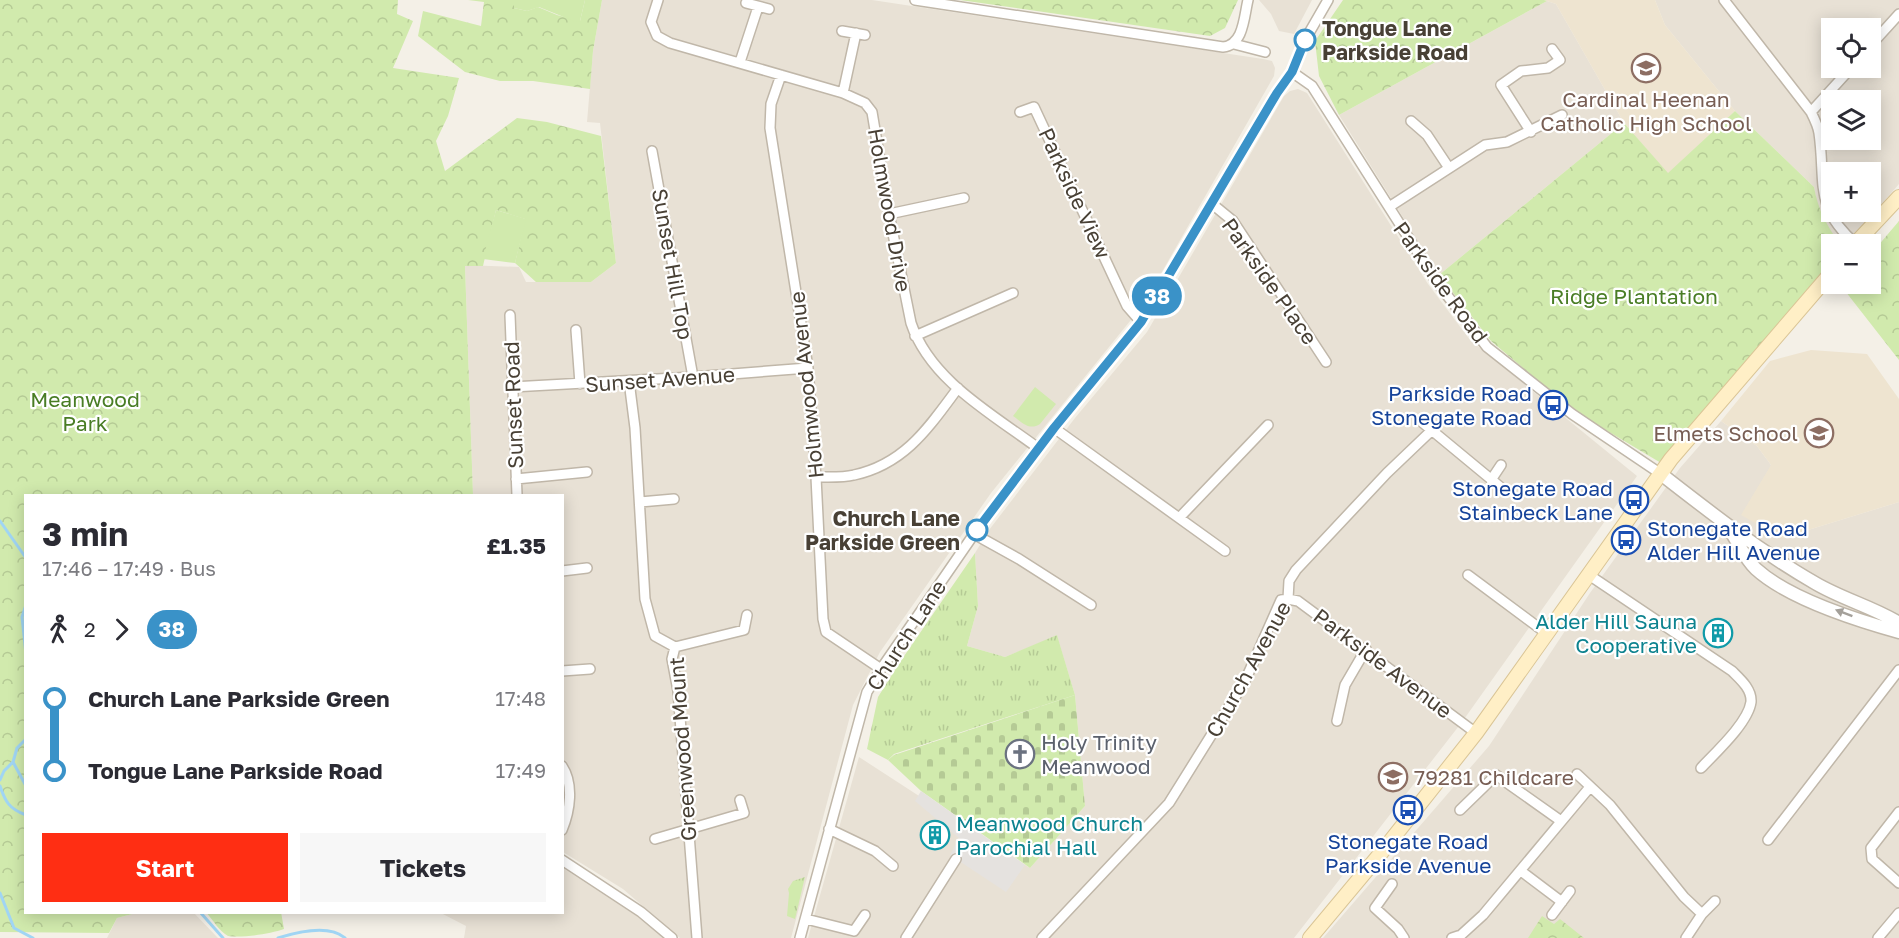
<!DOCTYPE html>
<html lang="en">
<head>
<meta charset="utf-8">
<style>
  :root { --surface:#fff; --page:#f7f7f7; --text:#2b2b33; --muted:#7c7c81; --accent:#ff2e13 }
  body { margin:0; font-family:"Golos Text",sans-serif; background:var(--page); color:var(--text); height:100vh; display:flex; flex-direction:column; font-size:22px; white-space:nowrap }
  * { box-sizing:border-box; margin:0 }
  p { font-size:20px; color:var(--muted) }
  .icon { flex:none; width:33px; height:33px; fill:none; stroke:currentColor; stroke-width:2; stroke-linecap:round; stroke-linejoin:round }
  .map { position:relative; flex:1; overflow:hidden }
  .sheet { position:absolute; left:24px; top:494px; width:540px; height:420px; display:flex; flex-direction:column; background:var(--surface); border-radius:0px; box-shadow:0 3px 15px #0003 }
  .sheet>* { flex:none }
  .badge { padding:0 12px; border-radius:20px; font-size:21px; line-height:39px }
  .buttons { position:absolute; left:1821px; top:18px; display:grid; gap:12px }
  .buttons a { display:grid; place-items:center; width:60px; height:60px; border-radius:0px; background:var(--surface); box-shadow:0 3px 15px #0003; font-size:30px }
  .map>.badge { position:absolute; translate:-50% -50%; box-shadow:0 0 0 3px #fff }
  .legs { display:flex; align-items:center; gap:9px; height:66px; padding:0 18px; font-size:20px }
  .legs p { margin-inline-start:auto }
  .headline { display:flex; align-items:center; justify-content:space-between; height:102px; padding:0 18px }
  h1 { font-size:33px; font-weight:700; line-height:45px }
  .button { display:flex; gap:12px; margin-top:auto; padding:12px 18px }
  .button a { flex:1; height:69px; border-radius:0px; background:var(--accent); color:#fff; font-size:24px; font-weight:700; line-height:69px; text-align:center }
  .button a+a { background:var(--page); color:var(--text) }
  ul { padding:0 18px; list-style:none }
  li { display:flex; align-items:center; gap:21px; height:72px; font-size:22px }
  li i { display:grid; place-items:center; width:9px; height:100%; margin:0 8px; background:currentColor }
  li i::after { content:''; width:15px; height:15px; margin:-8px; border:4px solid; border-radius:50%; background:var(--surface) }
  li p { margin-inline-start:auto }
  li:first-child i { background:linear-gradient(#0000 50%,currentColor 0) }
  li:last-child i { background:linear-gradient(currentColor 50%,#0000 0) }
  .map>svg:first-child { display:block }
</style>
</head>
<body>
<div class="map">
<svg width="1899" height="938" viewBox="0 0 1899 938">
  <defs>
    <pattern id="grass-tufts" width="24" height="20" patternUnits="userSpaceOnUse" patternTransform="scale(1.5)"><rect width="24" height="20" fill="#d1eaad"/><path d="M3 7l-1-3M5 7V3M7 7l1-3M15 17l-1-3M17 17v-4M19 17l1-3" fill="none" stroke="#b5ca95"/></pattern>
    <pattern id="forest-crowns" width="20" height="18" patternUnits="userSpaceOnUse" patternTransform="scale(1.5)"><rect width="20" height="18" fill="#d1eaad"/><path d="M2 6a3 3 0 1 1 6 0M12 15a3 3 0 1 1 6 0" fill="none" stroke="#b5ca95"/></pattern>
    <pattern id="cemetery-stones" width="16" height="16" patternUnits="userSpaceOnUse" patternTransform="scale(1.5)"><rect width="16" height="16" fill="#d1eaad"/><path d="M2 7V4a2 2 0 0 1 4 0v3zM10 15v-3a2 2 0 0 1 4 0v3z" fill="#b5ca95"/></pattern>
  </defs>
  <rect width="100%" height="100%" fill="#f4f0e7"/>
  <path fill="#e8e1d5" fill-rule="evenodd" d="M602,0H872L1263,59L1272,61L1275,68L1274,76L1143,305L991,493L880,652L853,705L791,938H680L623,889L563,852L562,495H473L465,265L519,267L526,282H591L616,263L600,123L587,122L593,51Z
    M1259,0H1312L1294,34L1279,31L1271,14Z
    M1655,0H1899V184L1847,244H1840L1825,224L1817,204L1814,187L1735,111L1665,25ZM1832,28H1870V68H1832ZM1832,100H1870V140H1832ZM1832,172H1870V212H1832Z
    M1547,1L1556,4L1624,123L1439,275L1339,115Z
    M1298,89L1307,93L1428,284L1470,340L1637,476L1462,722L1294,938H808L859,757L1030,868L1085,806L1075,695L1057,636L1005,657L967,646L978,606L975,553L989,530L1075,418L1147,332L1284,96L1290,91Z
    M1721,421L1757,446L1771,465L1782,538L1899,502V938H1323L1489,746L1590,593L1680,468Z
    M563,868L641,919L663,938H464L466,926L439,912H562Z
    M140,912H193L218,938H107L117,918Z"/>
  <path fill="#eee4d0" d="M1544,0H1655L1665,25L1735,111L1668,174L1624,123L1556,4Z
    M1811,350L1867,354L1899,399V502L1782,538L1741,515L1771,465L1757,446L1721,421L1770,361Z"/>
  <path fill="url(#grass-tufts)" d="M975,553L978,606L967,646L1005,657L1057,635L1075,695L894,754L888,760L867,749L878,697L900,662Z
    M805,877L795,919L787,916L789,893L788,889L793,881Z"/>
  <path fill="url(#forest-crowns)" d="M0,0H398L397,14L413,21L393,68L459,78L448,116L436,141L445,171L517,118L547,122L601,136L616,263L591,282H536L515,263L525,219L496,210L483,266H465L473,495H26V912H140L117,918L109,933L0,932Z
    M468,0H514V8L527,11L538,7L557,15L580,21L585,0H602L593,51L590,89L533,81H500L465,72L418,36L423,11L481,26L484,2Z
    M960,0H1238L1225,28L1210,36Z
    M1343,0H1544L1547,1L1339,115L1319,76L1315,41Z
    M1735,111L1814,187C1818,210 1827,226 1840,244H1832L1831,262L1661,463L1574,411L1491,341L1439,275L1624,123L1668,173Z
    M1899,221V360L1842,287L1845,284H1870L1871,254Z
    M206,912H281L284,929C270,934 243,938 228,936C220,932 212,919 206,912Z
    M1542,916L1554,924L1560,919L1584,938H1528Z"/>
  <path fill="url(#cemetery-stones)" d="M1075,695L1085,806L1030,868L921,791L888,760L894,755Z"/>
  <path fill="#d1eaad" d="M514,0H585L580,21L576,22L539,7L527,11L514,8Z
    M496,210L526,219L515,263L483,259Z
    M1035,387L1056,404L1040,424C1029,431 1022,422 1013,416Z"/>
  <path fill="#e5e2df" d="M921,791L1025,865L1006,892L950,855L959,838L915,801Z"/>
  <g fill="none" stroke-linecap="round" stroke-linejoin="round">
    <path stroke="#a0d5f4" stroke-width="3" d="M0,521L26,558
      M26,605L22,617L26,654
      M26,739L17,748L13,762L26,786
      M0,780L4,771L13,762
      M0,786C5,801 9,809 26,815
      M0,893L14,928L33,938
      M200,912L223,938
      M278,938C297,932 329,924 345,938"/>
    <g stroke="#c0b7a9" stroke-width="12">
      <path id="minor" d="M658,0L651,22L657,36L670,43L843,93L865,103L872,112L889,214L911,323C930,380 992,414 1038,448
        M915,0L1223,47C1244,45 1244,16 1248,0
        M1724,0L1811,112C1814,118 1818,126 1819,133C1826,182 1813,207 1856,244
        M746,3L769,9
        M842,31L865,35
        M1234,44L1265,52
        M1870,46L1899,14
        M740,62L758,7
        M1292,72L1312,86L1436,281L1487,347L1572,414L1661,474
        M781,75L771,104L770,128L808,368L816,477L823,619L826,632L881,669
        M843,93L856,33
        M1020,112L1034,107L1127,306L1141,322
        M1811,112L1851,68
        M1411,121L1427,135L1449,168
        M1531,132L1501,85L1521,71L1548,68L1560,60L1552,49
        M652,151L693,377
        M1211,203L1233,221L1326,362
        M1389,207L1485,145L1507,142L1562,115
        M889,214L964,198
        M510,315L517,495
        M576,330L580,384
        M915,336L1013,293
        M629,381L635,428L645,599L655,636L675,647L672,659L678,691L697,938
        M512,387L693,377L808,368
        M1423,423L1504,490
        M1054,428L1225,551
        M816,477C828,477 842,478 854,475C905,464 929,427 958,388
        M516,479L587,472
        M1491,480L1501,465
        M640,502L674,499
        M1180,517L1268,425
        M974,534L1019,559L1091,605
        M562,571L587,568
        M1468,575L1546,633
        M1589,575L1732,671C1740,679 1752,689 1751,702C1748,723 1715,753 1701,768
        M1288,599L1298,601L1476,733
        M675,647L744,630L747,615
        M562,671L590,669
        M1337,721L1345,685L1366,649
        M562,766C574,784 570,811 562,830
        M1577,774L1610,805L1684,897L1702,914
        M1460,810L1496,775L1561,821
        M1899,812L1871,848L1872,859L1899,883
        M829,829L875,851L893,866
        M655,839L744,813L740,800
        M1768,840L1899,670
        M562,860L641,912L672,938
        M1521,871L1562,902
        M1392,884L1375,908L1398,929L1404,938
        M1552,915L1570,891
        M806,919L854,931L865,915
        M800,938L867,692L881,669L974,534L1054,428L1141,322L1277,93L1292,72L1305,40L1328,0
        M906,938L956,859
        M1042,938L1169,803L1245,681L1281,600L1288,599L1289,581L1296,570L1387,473L1431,431
        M1452,938L1461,935L1483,915L1590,787
        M1686,938L1702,914L1715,901
        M1878,938L1899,913"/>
    </g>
    <g stroke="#c0b7a9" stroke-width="15">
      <path id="tertiary" d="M1661,474C1711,513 1761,552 1815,583C1842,599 1873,607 1899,623
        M1730,530C1738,542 1745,559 1756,569C1789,599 1856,620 1899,632"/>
    </g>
    <g stroke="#dac596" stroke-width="16">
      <path id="secondary" d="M1855,244L1899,197
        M1310,938L1381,853L1476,733L1671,459L1832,272"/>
    </g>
    <use href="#minor" stroke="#fff" stroke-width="9"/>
    <use href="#tertiary" stroke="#fff" stroke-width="12"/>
    <use href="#secondary" stroke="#ffefc6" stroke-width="14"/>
  </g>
  <defs><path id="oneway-solid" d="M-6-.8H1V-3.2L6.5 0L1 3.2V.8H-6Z" transform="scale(1.5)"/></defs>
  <use fill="#a4a09a" href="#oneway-solid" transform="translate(1844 613) rotate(-159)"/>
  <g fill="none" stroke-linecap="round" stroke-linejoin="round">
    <g stroke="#fff" stroke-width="14">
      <path id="line-1" d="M977,530L1054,428L1141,322L1277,93L1292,72L1305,40"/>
    </g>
    <use href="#line-1" stroke="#3a92c8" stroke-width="9"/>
  </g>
  <defs>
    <g id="school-ring" transform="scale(1.5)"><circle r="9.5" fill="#fff" stroke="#8d6e63" stroke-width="1.5"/><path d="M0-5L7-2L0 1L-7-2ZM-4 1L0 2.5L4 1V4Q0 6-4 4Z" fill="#8d6e63"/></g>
    <g id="bus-ring" transform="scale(1.5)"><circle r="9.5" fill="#fff" stroke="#1a4fb4" stroke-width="1.5"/><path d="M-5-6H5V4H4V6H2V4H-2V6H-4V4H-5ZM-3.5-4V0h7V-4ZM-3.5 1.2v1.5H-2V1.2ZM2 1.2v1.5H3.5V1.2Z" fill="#1a4fb4"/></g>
    <g id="building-ring" transform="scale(1.5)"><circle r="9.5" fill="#fff" stroke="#0f9aa8" stroke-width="1.5"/><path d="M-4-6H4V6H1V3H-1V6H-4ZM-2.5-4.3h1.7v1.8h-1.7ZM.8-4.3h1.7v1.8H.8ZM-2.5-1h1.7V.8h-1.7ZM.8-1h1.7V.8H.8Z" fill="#0f9aa8"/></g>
    <g id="church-ring" transform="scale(1.5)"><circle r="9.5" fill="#fff" stroke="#6b7280" stroke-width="1.5"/><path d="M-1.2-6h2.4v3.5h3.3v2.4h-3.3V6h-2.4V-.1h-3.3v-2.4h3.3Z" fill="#6b7280"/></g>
  </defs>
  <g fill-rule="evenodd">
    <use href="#school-ring" x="1646" y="68"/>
    <use href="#bus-ring" x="1553" y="405"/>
    <use href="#school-ring" x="1819" y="433"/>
    <use href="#bus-ring" x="1634" y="500"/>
    <use href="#bus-ring" x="1626" y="540"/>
    <use href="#building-ring" x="1718" y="633"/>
    <use href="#church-ring" x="1020" y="754"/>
    <use href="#school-ring" x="1393" y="777"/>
    <use href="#bus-ring" x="1408" y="810"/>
    <use href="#building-ring" x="935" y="835"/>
  </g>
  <g fill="#fff" stroke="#3a92c8" stroke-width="3">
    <circle cx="1305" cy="40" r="10"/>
    <circle cx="977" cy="530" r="10"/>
  </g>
  <g text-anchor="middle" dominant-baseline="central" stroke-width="4.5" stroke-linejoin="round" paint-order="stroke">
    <g font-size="21" font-weight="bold" fill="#484035" stroke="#fff" text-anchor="start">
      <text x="1322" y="28">Tongue Lane<tspan x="1322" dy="24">Parkside Road</tspan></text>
      <text x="960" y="518" text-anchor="end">Church Lane<tspan x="960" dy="24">Parkside Green</tspan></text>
    </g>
    <g font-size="21" fill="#785e54" stroke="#fff">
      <text x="1646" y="99">Cardinal Heenan<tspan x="1646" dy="24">Catholic High School</tspan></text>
      <text x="1798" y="433" text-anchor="end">Elmets School</text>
      <text x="1414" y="777" text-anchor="start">79281 Childcare</text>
    </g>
    <g font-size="21" fill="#484035" stroke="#fff">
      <text transform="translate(1075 193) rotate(65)">Parkside View</text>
      <text transform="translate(890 210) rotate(80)">Holmwood Drive</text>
      <text transform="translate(673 264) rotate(80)">Sunset Hill Top</text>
      <text transform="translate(1270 281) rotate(55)">Parkside Place</text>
      <text transform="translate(1441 282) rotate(54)">Parkside Road</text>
      <text transform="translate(660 379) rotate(-4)">Sunset Avenue</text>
      <text transform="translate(806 385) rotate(-96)">Holmwood Avenue</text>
      <text transform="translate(513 405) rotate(-92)">Sunset Road</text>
      <text transform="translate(906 635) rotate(-57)">Church Lane</text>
      <text transform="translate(1383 663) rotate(37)">Parkside Avenue</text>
      <text transform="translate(1248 669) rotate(-61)">Church Avenue</text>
      <text transform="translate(682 749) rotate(-94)">Greenwood Mount</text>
    </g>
    <g font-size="21" fill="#497d25" stroke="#fff">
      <text x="1634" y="296">Ridge Plantation</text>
      <text x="85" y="399">Meanwood<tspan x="85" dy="24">Park</tspan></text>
    </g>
    <g font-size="21" fill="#164399" stroke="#fff" text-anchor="end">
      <text x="1532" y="393">Parkside Road<tspan x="1532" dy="24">Stonegate Road</tspan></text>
      <text x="1613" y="488">Stonegate Road<tspan x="1613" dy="24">Stainbeck Lane</tspan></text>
      <text x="1647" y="528" text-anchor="start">Stonegate Road<tspan x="1647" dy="24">Alder Hill Avenue</tspan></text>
      <text x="1408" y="841" text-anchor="middle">Stonegate Road<tspan x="1408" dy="24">Parkside Avenue</tspan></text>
    </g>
    <g font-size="21" fill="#0d838f" stroke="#fff" text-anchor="end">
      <text x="1697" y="621">Alder Hill Sauna<tspan x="1697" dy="24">Cooperative</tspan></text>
      <text x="956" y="823" text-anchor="start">Meanwood Church<tspan x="956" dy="24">Parochial Hall</tspan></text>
    </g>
    <g font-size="21" fill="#5b616d" stroke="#fff" text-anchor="start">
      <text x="1041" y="742">Holy Trinity<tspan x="1041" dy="24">Meanwood</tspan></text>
    </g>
  </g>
</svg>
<div class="buttons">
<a><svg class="icon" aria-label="locate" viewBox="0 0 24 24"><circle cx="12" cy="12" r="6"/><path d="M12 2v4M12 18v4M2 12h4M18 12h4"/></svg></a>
<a><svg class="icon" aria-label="layers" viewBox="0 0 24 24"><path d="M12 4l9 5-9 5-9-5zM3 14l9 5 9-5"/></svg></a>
<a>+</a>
<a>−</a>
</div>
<b class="badge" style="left:1157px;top:296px;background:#3a92c8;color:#fff">38</b>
<section class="sheet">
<div class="headline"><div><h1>3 min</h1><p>17:46 – 17:49 · Bus</p></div><b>£1.35</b></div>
<div class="legs"><svg class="icon" aria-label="walk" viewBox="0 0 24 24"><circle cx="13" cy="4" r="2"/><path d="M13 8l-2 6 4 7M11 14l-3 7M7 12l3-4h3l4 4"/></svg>2<svg class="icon" aria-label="forward" viewBox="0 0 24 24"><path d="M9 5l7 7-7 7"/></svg><b class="badge" style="background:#3a92c8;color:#fff">38</b></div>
<ul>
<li><i style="color:#3a92c8"></i><b>Church Lane Parkside Green</b><p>17:48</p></li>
<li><i style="color:#3a92c8"></i><b>Tongue Lane Parkside Road</b><p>17:49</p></li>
</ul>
<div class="button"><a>Start</a><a>Tickets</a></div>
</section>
</div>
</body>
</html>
